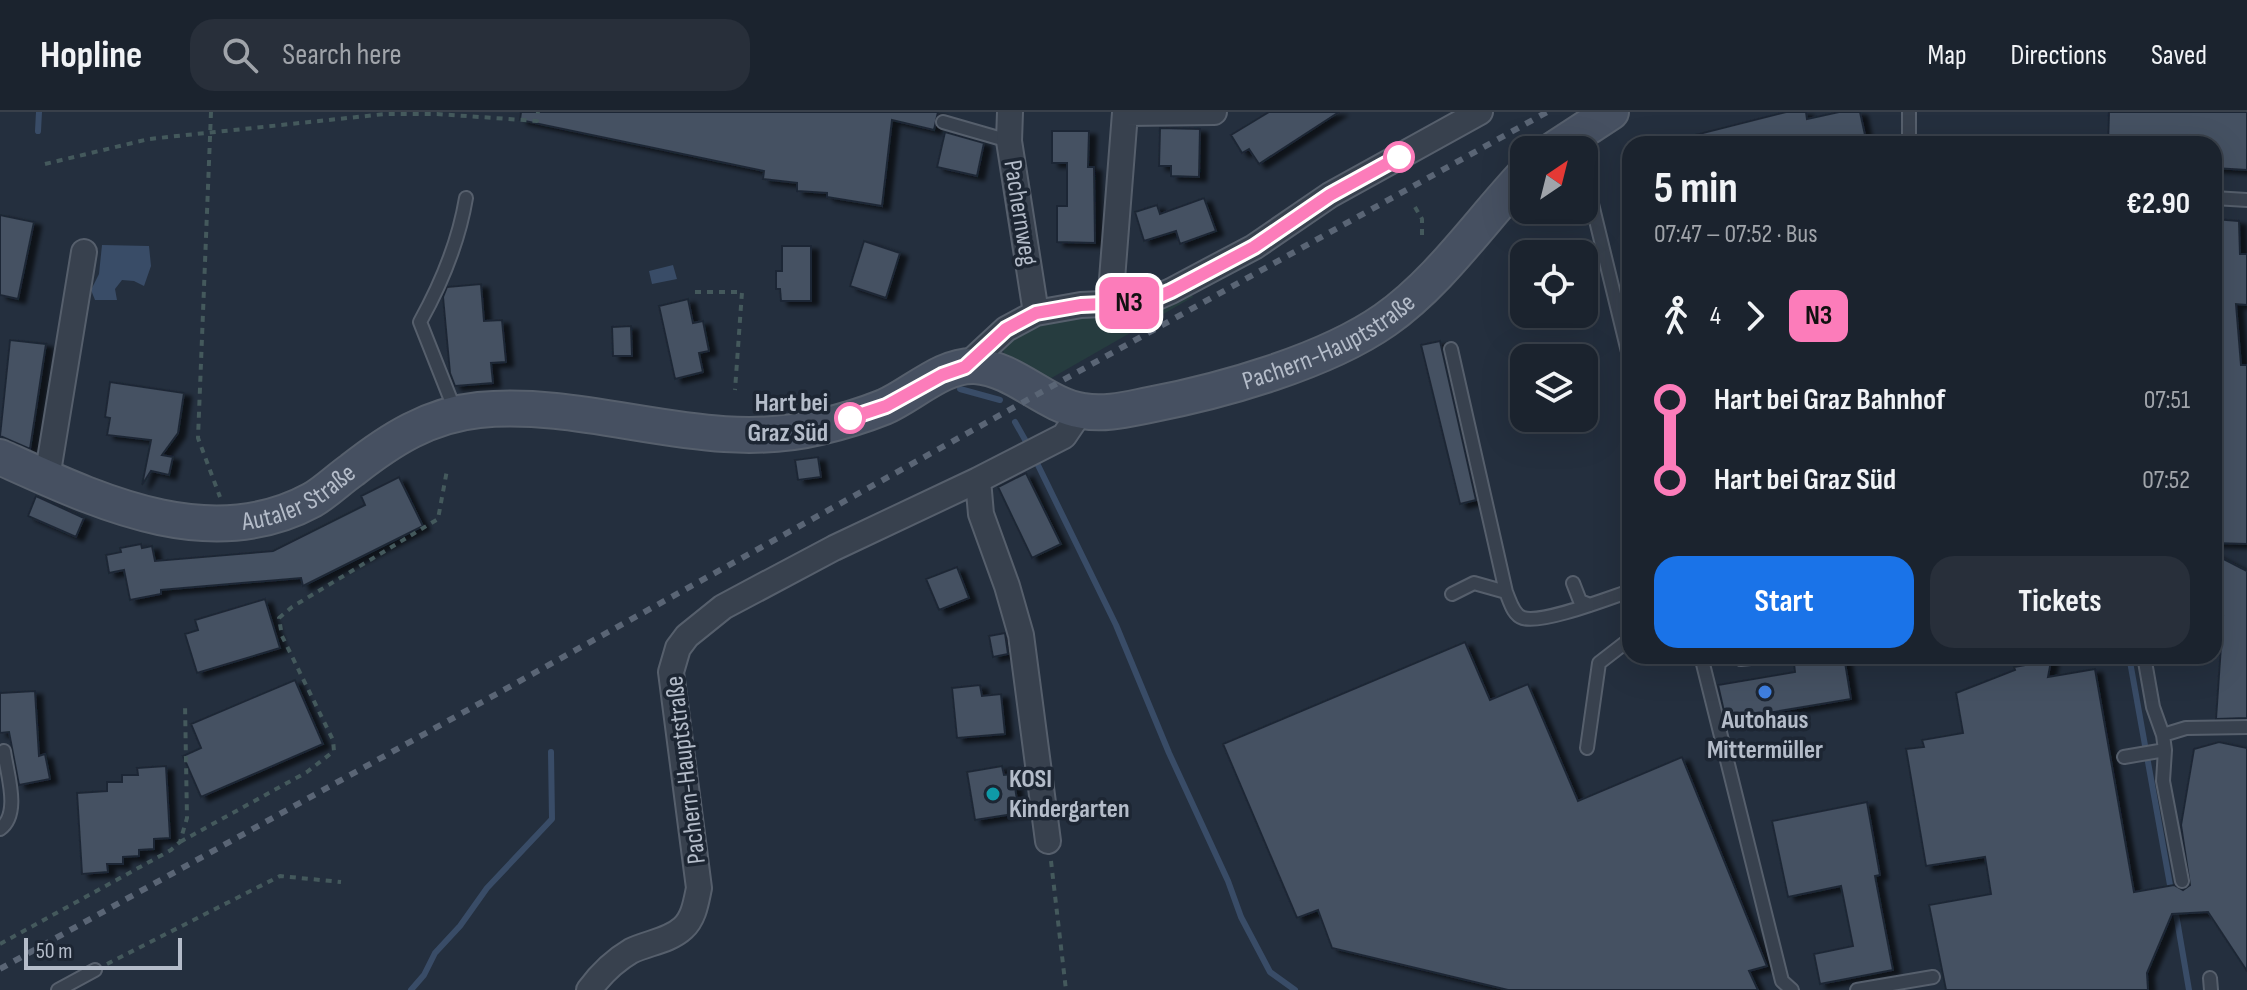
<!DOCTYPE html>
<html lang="en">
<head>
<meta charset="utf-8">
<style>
  :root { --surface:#1b232e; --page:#282f3a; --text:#f1f3f6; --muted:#a0a4aa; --line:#39404a; --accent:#1a73e8 }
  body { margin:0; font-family:"Sofia Sans Condensed",sans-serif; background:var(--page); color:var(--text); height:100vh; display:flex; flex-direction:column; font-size:30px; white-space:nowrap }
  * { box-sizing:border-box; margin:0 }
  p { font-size:26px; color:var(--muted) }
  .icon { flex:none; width:44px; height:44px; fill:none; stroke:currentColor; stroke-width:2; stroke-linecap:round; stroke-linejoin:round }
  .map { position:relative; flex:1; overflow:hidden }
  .panel { position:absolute; left:1622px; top:24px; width:600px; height:528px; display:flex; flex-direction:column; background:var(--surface); border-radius:24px; box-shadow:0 8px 32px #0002,0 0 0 2px var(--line) }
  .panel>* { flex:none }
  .badge { padding:0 16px; border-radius:12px; font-size:28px; line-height:52px }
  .needle { width:52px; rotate:35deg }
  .tools { position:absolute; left:1510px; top:24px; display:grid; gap:16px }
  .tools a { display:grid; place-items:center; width:88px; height:88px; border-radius:16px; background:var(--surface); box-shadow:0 8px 32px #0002,0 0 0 2px var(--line); font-size:40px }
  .scale { position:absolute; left:24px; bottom:20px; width:158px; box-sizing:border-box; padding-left:8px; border:4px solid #b4bcc9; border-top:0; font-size:22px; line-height:28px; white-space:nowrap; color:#b4bcc9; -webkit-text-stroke:6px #1d2633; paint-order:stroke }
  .map>.badge { position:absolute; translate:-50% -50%; box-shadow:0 0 0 4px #fff }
  .legs { display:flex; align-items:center; gap:12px; height:88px; padding:0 32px; font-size:26px }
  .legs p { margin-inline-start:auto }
  .overview { display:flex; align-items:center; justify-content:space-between; height:136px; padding:0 32px }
  h1 { font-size:44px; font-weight:700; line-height:60px }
  .primary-button { display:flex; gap:16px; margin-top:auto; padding:16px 32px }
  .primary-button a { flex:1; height:92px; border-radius:24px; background:var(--accent); color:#fff; font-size:32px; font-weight:700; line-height:92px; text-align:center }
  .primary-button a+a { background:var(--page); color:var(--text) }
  ul { padding:0 32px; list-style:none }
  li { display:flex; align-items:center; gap:28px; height:80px; font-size:30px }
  li i { display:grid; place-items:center; width:12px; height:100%; margin:0 10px; background:currentColor }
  li i::after { content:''; width:20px; height:20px; margin:-10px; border:6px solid; border-radius:50%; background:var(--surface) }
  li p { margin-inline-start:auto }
  li:first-child i { background:linear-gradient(#0000 50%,currentColor 0) }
  li:last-child i { background:linear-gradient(currentColor 50%,#0000 0) }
  header { display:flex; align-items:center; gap:48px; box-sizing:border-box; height:112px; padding:0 40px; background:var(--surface); border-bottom:2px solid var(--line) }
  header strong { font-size:38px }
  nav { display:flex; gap:44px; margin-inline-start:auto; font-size:28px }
  .search { width:560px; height:72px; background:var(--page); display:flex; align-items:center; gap:20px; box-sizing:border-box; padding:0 28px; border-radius:24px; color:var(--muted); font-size:30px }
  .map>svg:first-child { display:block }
</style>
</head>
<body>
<header>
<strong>Hopline</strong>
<div class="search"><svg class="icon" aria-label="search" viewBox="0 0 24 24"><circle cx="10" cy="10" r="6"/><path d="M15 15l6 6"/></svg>Search here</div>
<nav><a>Map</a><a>Directions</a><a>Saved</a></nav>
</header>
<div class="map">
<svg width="2247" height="878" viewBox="0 0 2247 878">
  <defs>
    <filter id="shadow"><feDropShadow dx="7" dy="4" stdDeviation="2" flood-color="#0009"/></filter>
  </defs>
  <rect width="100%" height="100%" fill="#242f3e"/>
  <path fill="#263c3f" d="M1190,180L1193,185L1048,268L1004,245L1003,235L1040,210Z"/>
  <path fill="#394c67" d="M102,133L149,134L151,154L144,174L134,169L122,168L115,177L117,188H95L91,178L99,162Z
    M673,153L677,167L652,172L649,159Z"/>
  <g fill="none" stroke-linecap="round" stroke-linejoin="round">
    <path stroke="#394c67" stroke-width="6" d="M38,19L39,0
      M960,277L1000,288
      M1015,310L1028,333
      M1035,347L1116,513L1169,641L1228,769L1241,805L1270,860L1295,878
      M2129,544L2170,773
      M2176,802L2189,878
      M411,878L424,863L435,841L460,814L487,776L552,707L551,640"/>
  </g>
  <path fill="#455162" stroke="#1f2835" stroke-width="2" filter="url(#shadow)" d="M521,0H938L934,18L892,8L882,94L827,85V81L797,79V71L763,67L764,59L520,8Z
    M1269,0H1339L1259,52L1249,37L1242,41L1231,23Z
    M1786,0H1806L1807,7L1839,0H1860L1867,32H1683V26Z
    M2109,0H2247V58L2214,56V32H2108Z
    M1160,16L1200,17L1199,65L1171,64V54H1159Z
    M1052,19H1089L1088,55H1094L1095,131L1057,130V94H1067V51H1052Z
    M945,20L984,31L977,64L937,55Z
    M1204,86L1216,119L1180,132L1176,119L1144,129L1135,100L1157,93L1160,102Z
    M0,103L34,110L18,187L0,183Z
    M2214,107L2239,109L2240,142H2247V193L2236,192L2241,253H2247V432L2214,431Z
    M864,129L900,141L886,186L850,174Z
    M782,134H811V189H781L780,177H776V159H782Z
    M481,172L484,209L502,208L506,250L491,251L493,271L455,274L450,261L443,185L447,175Z
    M688,187L693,211L703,209L709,239L699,241L703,260L675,267L659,194Z
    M631,214L632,244H613L612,215Z
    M10,228L46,232L30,337L0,324Z
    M1440,229L1476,388L1460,392L1421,233Z
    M110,270L184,281L178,321L162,343L173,345L169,363L151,359L142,373L151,328L107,323L110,306L105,305Z
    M818,345L821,365L798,368L795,348Z
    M1026,361L1061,432L1032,446L998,375Z
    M399,365L423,414L303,474L301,466L161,478V482L130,488L124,458L109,461L106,443L121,440L120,436L141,432L142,436L152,434L155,449L273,439L365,393L361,384Z
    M36,384L84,406L76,425L28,404Z
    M2214,442L2247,459V606L2216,607L2223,504L2214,503Z
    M957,455L969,486L939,498L926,467Z
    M265,487L280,536L197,561L185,522L198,518L195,508Z
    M1005,521L1008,542L993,545L989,524Z
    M1465,530L1490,588L1528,572L1578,689L1682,645L1767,854L1749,859L1758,878H1508L1332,836L1318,798L1297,806L1223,632Z
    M1793,544H1844L1851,587L1726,608L1718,573L1795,560Z
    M2052,544L2048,565L2095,557L2134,780L2174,773L2183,778L2190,773L2181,713L2194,637L2219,630L2247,636V859L2208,800L2172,802L2147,861L2148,878H1946L1929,793L1991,782L1985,745L1926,754L1906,637L1924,635L1922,628L1963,621L1956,581L2015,558L2014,555L2031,552Z
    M295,568L323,632L201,685L183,644L201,636L191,612Z
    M980,573L982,584L1001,582L1005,622L957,626L952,576Z
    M35,579L39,644L45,642L50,667L19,673L9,620L0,621V581Z
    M166,654L170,726L154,727V737L139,738V744L123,745V752H107L108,760L82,762L77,681L107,679V670H122V663H138L137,656Z
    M1002,654L1004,663L1013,662L1019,701L975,708L967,660Z
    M1867,690L1880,763L1875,764L1893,858L1820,872L1814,842L1853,834L1841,774L1788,785L1772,709Z"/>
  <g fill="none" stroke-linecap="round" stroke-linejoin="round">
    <g stroke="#565f6c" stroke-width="16">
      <path id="service" d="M1909,0V32
        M943,10L1009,29
        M1584,59L1630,248
        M2214,86L2247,88
        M1451,237L1506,480
        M456,301L420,210C441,172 459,128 466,86
        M1573,471L1580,489L1590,493
        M1452,482L1474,471L1506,480C1510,489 1513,503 1523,506C1543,512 1609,486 1630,479
        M1701,544L1782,869L1792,878
        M1740,544L1741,547L1771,544
        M2144,544L2153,595L2163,623
        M1587,636L1599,551L1630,527
        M2124,645L2165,638
        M0,717C21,702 7,662 4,639
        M2182,769L2163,669L2165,638L2163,623L2186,616L2247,615
        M2210,866L2211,878
        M58,878L95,858
        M1857,878L1933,865"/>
    </g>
    <g stroke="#565f6c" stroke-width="28">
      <path id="minor" d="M1010,0L1009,29L1036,201
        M1110,193L1125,1L1214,0
        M965,255L1006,217L1036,201L1081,193L1146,190L1171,179L1254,135L1330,83L1480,0
        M47,366L84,140
        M1048,729L1021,523L1007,474L981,402L978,368L1064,324L1081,299
        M589,878C600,863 614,849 631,839C647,831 669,829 683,816C694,806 696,790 699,776L671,560L678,536L687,524L723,495L834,436L978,368"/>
    </g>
    <g stroke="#565f6c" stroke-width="38">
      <g id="secondary">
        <path d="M1553,38L1611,0"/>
        <path id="s1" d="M0,345C96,388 209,444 312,388C326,380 339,367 352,358C390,328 429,303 479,298C594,287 705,343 820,315C841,310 864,303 884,295C912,283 943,252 975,254C1016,257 1044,293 1083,299C1105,303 1128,297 1149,293C1222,279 1325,250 1385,208C1439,170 1479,111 1524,63"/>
      </g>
    </g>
    <path stroke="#44595c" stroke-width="4" stroke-dasharray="6 6" stroke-linecap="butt" d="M211,0L198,326L220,385
      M45,52L149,27L385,2H437L537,9L538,0
      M1415,95L1422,107V127
      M695,180H742L735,278
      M180,730L307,660L334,639L333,628L282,524L279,506L292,495L438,407L447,358
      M1051,749L1066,878
      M0,832L171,738L180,730L187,706L185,591
      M107,852L280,764L341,770"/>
    <use href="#service" stroke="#38414e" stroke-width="12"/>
    <use href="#minor" stroke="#38414e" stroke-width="24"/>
    <use href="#secondary" stroke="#465061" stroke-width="34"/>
    <path stroke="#5a6575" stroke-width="6" stroke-dasharray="8 8" stroke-linecap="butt" d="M0,857L1547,0"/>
  </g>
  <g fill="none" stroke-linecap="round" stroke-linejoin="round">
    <g stroke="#fff" stroke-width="18">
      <path id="line-1" d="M850,306L886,294L942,263L965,255L1006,217L1036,201L1081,193L1146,190L1171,179L1254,135L1330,83L1399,45"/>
    </g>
    <use href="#line-1" stroke="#fc7cba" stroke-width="12"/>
  </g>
  <g fill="#fff" stroke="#fc7cba" stroke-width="4">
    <circle cx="1399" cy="45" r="14"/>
    <circle cx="850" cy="306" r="14"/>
  </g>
  <circle fill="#3f7fe0" stroke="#1d2633" stroke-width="3" cx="1765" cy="580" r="8"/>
  <circle fill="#0f9aa8" stroke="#1d2633" stroke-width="3" cx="993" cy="682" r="8"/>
  <g text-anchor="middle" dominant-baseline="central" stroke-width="7" stroke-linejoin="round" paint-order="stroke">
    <g font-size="26" fill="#b4bcc9" stroke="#1d2633">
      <text transform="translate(1020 101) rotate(81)">Pachernweg</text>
      <text stroke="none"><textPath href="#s1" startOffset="1408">Pachern-Hauptstraße</textPath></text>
      <text stroke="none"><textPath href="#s1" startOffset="316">Autaler Straße</textPath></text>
      <text transform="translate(686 658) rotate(-97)">Pachern-Hauptstraße</text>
    </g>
    <g font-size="26" font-weight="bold" fill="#b4bcc9" stroke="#1d2633" text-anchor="end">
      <text x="828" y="291">Hart bei<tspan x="828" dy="30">Graz Süd</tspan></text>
    </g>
    <g font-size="26" font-weight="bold" fill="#b4bcc9" stroke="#1d2633">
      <text x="1765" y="608">Autohaus<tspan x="1765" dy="30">Mittermüller</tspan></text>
      <text x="1009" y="667" text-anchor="start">KOSI<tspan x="1009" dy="30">Kindergarten</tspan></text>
    </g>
  </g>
</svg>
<div class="tools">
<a><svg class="needle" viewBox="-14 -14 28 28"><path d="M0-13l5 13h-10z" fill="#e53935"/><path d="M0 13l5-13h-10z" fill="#a0a4aa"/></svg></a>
<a><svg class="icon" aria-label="locate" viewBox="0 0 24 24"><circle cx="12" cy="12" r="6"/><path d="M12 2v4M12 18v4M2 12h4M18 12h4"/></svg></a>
<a><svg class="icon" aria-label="layers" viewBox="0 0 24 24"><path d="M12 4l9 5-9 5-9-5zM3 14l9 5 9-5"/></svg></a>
</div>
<div class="scale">50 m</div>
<b class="badge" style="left:1129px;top:191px;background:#fc7cba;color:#111">N3</b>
<section class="panel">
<div class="overview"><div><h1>5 min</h1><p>07:47 – 07:52 · Bus</p></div><b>€2.90</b></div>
<div class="legs"><svg class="icon" aria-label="walk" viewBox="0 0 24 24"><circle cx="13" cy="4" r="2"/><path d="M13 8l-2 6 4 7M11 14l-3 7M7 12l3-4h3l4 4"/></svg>4<svg class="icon" aria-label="forward" viewBox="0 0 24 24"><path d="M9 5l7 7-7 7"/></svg><b class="badge" style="background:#fc7cba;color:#111">N3</b></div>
<ul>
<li><i style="color:#fc7cba"></i><b>Hart bei Graz Bahnhof</b><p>07:51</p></li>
<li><i style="color:#fc7cba"></i><b>Hart bei Graz Süd</b><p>07:52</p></li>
</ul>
<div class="primary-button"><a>Start</a><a>Tickets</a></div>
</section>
</div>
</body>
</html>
